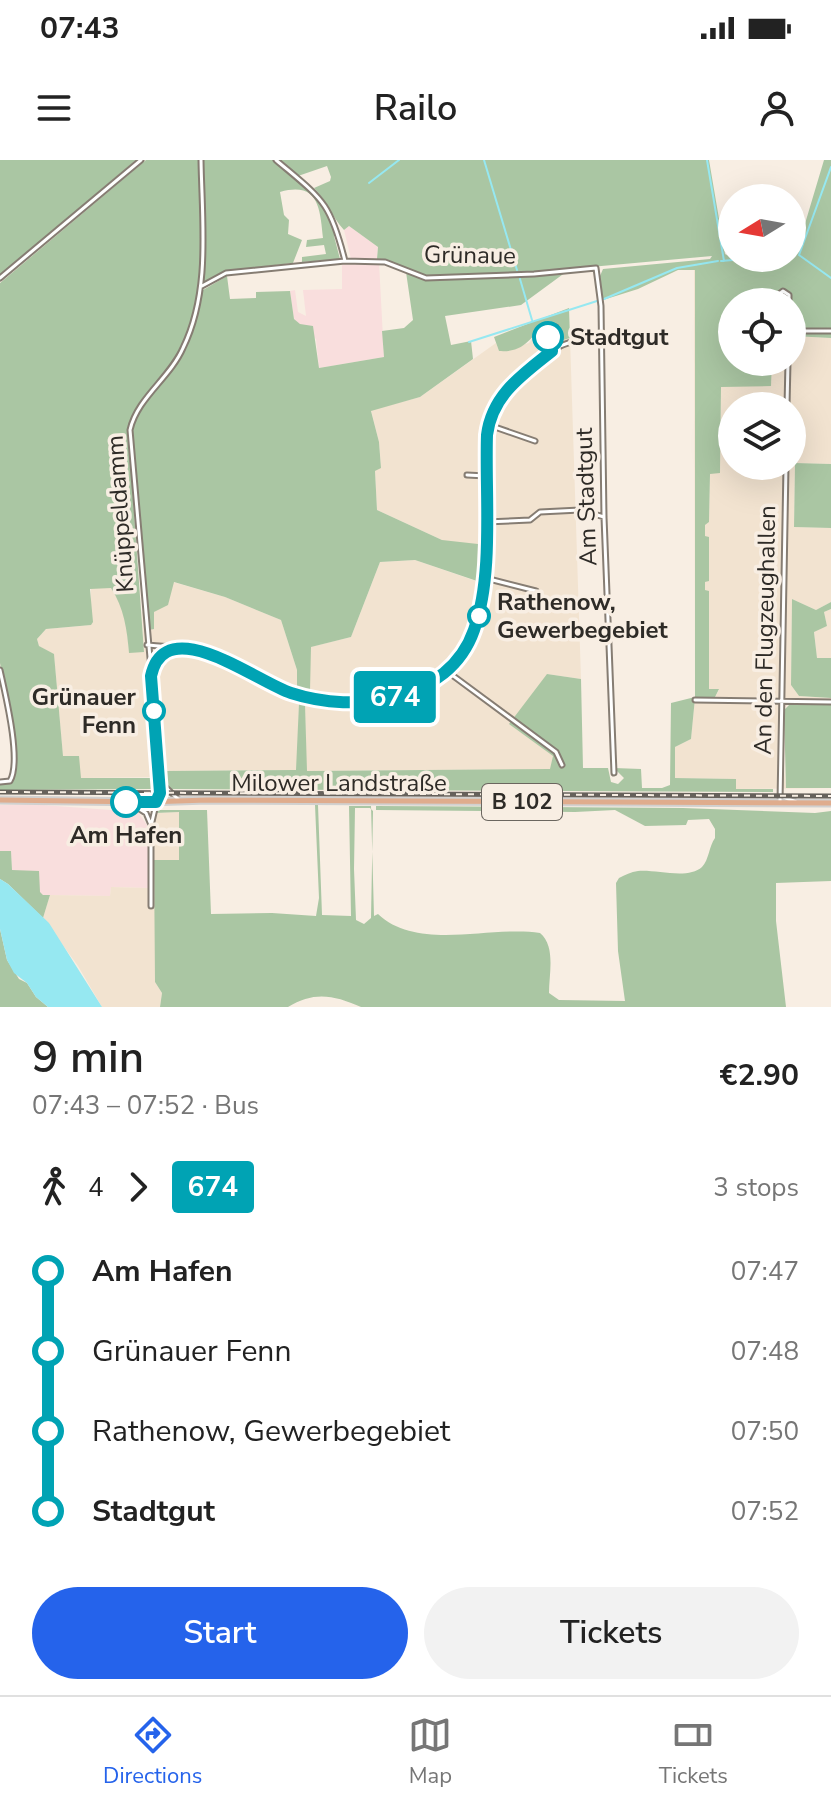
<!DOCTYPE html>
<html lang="en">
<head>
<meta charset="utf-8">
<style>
  :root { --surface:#fff; --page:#f2f2f2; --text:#222; --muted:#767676; --line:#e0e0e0; --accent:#2563eb }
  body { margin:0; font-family:"Nunito Sans",sans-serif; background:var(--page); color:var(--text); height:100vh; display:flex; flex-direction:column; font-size:30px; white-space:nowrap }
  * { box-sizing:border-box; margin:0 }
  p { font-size:26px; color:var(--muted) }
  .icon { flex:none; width:44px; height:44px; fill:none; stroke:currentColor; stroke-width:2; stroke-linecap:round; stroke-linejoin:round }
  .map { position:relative; height:847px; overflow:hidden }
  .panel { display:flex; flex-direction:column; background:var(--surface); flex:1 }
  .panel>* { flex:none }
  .badge { padding:0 16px; border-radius:6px; font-size:28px; line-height:52px }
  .needle { width:52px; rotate:259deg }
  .tools { position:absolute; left:718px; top:24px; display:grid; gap:16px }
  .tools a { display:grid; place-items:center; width:88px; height:88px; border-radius:50%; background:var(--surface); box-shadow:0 8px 32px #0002; font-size:40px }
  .map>.badge { position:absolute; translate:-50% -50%; box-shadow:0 0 0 4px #fff }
  .legs { display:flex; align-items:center; gap:12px; height:88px; padding:0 32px; font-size:26px }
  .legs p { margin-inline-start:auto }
  .summary { display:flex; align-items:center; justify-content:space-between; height:136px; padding:0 32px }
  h1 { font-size:44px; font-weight:600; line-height:60px }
  .action { display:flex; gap:16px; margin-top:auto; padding:16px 32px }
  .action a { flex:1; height:92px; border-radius:48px; background:var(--accent); color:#fff; font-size:32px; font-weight:600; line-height:92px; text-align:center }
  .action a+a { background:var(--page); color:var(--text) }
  ul { padding:0 32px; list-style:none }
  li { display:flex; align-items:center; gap:28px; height:80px; font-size:30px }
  li i { display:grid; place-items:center; width:12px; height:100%; margin:0 10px; background:currentColor }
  li i::after { content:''; width:20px; height:20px; margin:-10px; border:6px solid; border-radius:50%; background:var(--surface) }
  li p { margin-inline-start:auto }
  li:first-child i { background:linear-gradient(#0000 50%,currentColor 0) }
  li:last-child i { background:linear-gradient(currentColor 50%,#0000 0) }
  .status { display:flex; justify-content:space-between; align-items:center; height:56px; padding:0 40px; background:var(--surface); direction:ltr }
  .status svg { height:22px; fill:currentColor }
  header { display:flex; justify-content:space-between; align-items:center; height:104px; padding:0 32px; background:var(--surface); font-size:36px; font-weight:600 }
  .tabs { display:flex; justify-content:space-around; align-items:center; height:112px; border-top:2px solid var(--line); background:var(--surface); font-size:22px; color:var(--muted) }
  .tabs a { display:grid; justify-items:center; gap:4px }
  .tabs .selected { color:var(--accent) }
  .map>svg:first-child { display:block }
</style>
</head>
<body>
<div class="status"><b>07:43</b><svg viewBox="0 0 49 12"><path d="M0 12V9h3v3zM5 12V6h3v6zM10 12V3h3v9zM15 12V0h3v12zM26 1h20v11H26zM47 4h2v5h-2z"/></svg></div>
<header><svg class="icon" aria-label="menu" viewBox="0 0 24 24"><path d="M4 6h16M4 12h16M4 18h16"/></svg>Railo<svg class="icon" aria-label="person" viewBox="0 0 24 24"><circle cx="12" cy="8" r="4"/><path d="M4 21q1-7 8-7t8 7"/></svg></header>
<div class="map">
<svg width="831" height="847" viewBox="0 0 831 847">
  <rect width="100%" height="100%" fill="#f8eee3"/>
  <path fill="#f9dedd" d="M349,66L378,87L377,99H351L344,70Z
    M379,102L384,197L319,208L316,179L294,159L290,131L295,130L298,152L306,156L303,130L342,129V105Z
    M29,644L138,652L149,668L148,728L111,727L110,736L43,735L12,711L11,692L0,691V645Z"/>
  <path fill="#f2e3d0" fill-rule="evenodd" d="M806,102L831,121L805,103L695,110V537L714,539L719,530L709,529V432L705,430V422L709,420V378L705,376V365L709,362L710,313L720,312L721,226H771L772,202H792V176L831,178V304L795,303L794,367L831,368V442L816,450L792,439L791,525L799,536L831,538V545L791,543L786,546L784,550L783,599L786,628H831L736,629V619L674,618L675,587L691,579L695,538L694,109ZM732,246H792V306H732Z
    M550,161L558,165L560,181L570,178L581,519L547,514L553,596L551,609L306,611L305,545L299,544L297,610L166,611L164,617L81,618L63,597L54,495L39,486L37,479L46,469L91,465V427L111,428L120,441L126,460L129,492H144L142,452H154L161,446L173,422L225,437L281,460L297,510V527L310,487L351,477L380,402L415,400L476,421L442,380L377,350L375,311L381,307L379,282L371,250L420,237L496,183L499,191L529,183L540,167Z
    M831,449V498L817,499L814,471L827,466L824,452Z
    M179,652V701L154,700L155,653Z
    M111,727L148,728L155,737V822L162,833L160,847H102L78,806L43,758L50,735L110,736Z"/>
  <path fill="#aac6a3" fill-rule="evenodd" d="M0,0H136L0,115Z
    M146,0H198C200,56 208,136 182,188C167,216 136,237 128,269L144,492L129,493C127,469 124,448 111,428L90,429L93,462L91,465L46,469L37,479L39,486L54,494L63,596H79L81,618H154L151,629L0,630V623L11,622L15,615V588L0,503V123Z
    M202,0H273L316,36L326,48L336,75L334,76L340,99L302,102V97L326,94L324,85L306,87L307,80L323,78C320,49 319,21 280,32L284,55L289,60L288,74L302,80L293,103L225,111L204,122Z
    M279,0H709L725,94L732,98H792V83L804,67L824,0H831V178L792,176V142H732V202H772L771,226L721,227L720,313L710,314L709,362L705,365V376L709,377V421L705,422V430L709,431V529H719L714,539L695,538L691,579L675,587V618L736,619V629H773V632L169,629C164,624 164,618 166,611L296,610L299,543L305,544L307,611L550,609L553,596L509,564L547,514L581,519L583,608H608L611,622L618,624L624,618L614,608L641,609L642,628H662L670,625L671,543L695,537V110H678L638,129L603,140L600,116L603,109L710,99L712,96L535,112L425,117L387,100L377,99L378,87L349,66L344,70C332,57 327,41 314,28L330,21L331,17L327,6L298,16Z
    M406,112L425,119L566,112L521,145L445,156L451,185L471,181L473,199L420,237L371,251L379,282L381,308L375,311L377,350L442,380L478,384L477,421L415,400L380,402L351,477L311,487L310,531L297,528V510L281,460L225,437L174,422L168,445L154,452V469L149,470L132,270L139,252L183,194L203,130L227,116L230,139L256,138V132L290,131L294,159L300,164L313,166L319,208L384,197L382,171L404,168L413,160Z
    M569,148L570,178L560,181L558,166L550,161C530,174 528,193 499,191L494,177Z
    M795,303L831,304V368L794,367Z
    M792,439L816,450L831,442V449L824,452L827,466L814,472L817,498H831V538L799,536L791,525Z
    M791,543L831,545V628H786L784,550Z
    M315,645H318L322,755L351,756L349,646H371L374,756L378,754C418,792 491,765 540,773C556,786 549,814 549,833L559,840L625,841L618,791L616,723L619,718C625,715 631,712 638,711C655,709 688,720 702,707C709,700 709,686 715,678V669L709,659L688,660L686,665L645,666L615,650L575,652L376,650V646L683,648L815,653L831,651V721L776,723V761L786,847H361C334,835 314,831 288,847H160L162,833L155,822L154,700H179V652L155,653L158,650H207L211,754L272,753L316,756L319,738ZM355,648H370L373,651L371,758L364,764L356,760L354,709Z
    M0,691H11L12,710L39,711L40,732L43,735H50L43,758L8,724L0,719Z
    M0,769L7,800L19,819L27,823L36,837L48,847H0Z"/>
  <path fill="#96e8f1" d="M0,719L8,724L49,763L102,847H48L36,837L27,823L14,813L7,800L0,769Z"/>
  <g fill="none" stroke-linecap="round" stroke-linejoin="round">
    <path stroke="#96e8f1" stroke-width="2" d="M484,0L517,110
      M707,0L724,101
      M831,7L799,95L831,118
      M369,23L399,0
      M721,101L757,98
      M520,119L532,160
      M604,139L677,108L718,101
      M469,182L597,141"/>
    <g stroke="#867d73" stroke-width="7">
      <path id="street" d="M276,0C322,39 330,41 345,101
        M0,118L141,0
        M202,126L226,113L345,101L385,102L426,118L534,114L596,108L601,146L604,357L614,613
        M780,142L778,135L783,131L789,135V142
        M792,171H831
        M552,191L546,174L548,166L556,167L559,187
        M787,246L788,202
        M489,265L535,281
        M467,315L486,316
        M486,362L530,360L540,352L580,350L604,357
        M485,418L536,431
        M147,485C171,487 197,488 219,497C228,501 237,507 245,512C276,529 307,542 343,541C492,540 485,445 486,328C486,303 483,273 493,250C500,231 541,196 558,187C571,181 586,178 599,174
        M0,510C5,533 22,601 10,621L0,622
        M151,512L159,496L175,489
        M448,512L556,592L562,605
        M695,540L831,542
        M161,623L178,639
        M781,636L796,642
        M780,642L786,306
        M130,643L146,653L151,665
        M151,746V666L161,623L130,270C137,238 170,218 183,188C211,131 202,62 201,0"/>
    </g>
    <g stroke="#d1d0cf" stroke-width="9">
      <path id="primary" d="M0,640L148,642L207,640L831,643"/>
    </g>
    <use href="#street" stroke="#fff" stroke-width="3"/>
    <use href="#primary" stroke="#dfac8d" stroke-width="5"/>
    <g stroke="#66615b" stroke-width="5">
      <path id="rail" d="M0,632L831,636"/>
    </g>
    <use href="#rail" stroke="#f8eee3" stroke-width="2" stroke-dasharray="6" stroke-linecap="butt"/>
  </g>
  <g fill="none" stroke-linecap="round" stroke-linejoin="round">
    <g stroke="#fff" stroke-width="18">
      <path id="line-1" d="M126,642H156L160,633L151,516C165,450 257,522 291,533C355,554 449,542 474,470C494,414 485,335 487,275C492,235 522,215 552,191L548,177"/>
    </g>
    <use href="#line-1" stroke="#00a3b4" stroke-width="12"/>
  </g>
  <g fill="#fff" stroke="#00a3b4" stroke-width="4">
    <circle cx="548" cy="177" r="14"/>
    <circle cx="479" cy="456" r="10"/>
    <circle cx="154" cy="551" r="10"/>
    <circle cx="126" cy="642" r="14"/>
  </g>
  <g text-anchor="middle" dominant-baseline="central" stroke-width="7" stroke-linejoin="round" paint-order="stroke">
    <rect fill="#f8eee3" stroke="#6b665f" stroke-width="2" x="482" y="624" width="80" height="36" rx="6"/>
    <g font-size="22" font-weight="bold" fill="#2e2b27">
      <text x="522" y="642">B 102</text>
    </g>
    <g font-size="24" fill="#2e2b27" stroke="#f8eee3">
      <text transform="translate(470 95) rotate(1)">Grünaue</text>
      <text transform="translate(586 337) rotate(-92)">Am Stadtgut</text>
      <text transform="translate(120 354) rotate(-94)">Knüppeldamm</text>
      <text transform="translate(765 470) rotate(-89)">An den Flugzeughallen</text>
      <text x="339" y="623">Milower Landstraße</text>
    </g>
    <g font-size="24" font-weight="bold" fill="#2e2b27" stroke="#f8eee3" text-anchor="start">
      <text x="570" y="177">Stadtgut</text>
      <text x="497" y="442">Rathenow,<tspan x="497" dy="28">Gewerbegebiet</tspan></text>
      <text x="136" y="537" text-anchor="end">Grünauer<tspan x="136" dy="28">Fenn</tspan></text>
      <text x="126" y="675" text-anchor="middle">Am Hafen</text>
    </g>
  </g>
</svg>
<div class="tools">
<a><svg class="needle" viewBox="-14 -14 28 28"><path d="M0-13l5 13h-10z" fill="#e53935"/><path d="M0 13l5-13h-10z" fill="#767676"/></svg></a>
<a><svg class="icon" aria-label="locate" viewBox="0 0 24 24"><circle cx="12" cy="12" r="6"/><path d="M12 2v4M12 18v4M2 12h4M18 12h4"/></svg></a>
<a><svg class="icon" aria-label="layers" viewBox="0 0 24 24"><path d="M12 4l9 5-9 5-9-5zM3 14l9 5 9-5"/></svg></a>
</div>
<b class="badge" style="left:395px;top:537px;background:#00a3b4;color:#fff">674</b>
</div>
<section class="panel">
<div class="summary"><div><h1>9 min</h1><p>07:43 – 07:52 · Bus</p></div><b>€2.90</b></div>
<div class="legs"><svg class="icon" aria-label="walk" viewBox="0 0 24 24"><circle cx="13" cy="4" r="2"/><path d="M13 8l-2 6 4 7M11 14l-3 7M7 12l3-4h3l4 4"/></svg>4<svg class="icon" aria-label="forward" viewBox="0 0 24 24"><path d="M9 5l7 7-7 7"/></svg><b class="badge" style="background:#00a3b4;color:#fff">674</b><p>3 stops</p></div>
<ul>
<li><i style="color:#00a3b4"></i><b>Am Hafen</b><p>07:47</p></li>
<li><i style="color:#00a3b4"></i><span>Grünauer Fenn</span><p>07:48</p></li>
<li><i style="color:#00a3b4"></i><span>Rathenow, Gewerbegebiet</span><p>07:50</p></li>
<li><i style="color:#00a3b4"></i><b>Stadtgut</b><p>07:52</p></li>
</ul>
<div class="action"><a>Start</a><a>Tickets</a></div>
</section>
<nav class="tabs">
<a class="selected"><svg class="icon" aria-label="directions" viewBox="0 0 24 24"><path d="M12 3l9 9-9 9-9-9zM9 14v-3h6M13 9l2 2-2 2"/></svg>Directions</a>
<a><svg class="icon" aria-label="map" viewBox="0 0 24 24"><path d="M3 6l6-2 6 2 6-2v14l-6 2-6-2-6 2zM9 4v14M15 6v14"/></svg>Map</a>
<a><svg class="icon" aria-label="tickets" viewBox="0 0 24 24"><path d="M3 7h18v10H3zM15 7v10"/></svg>Tickets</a>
</nav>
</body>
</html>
